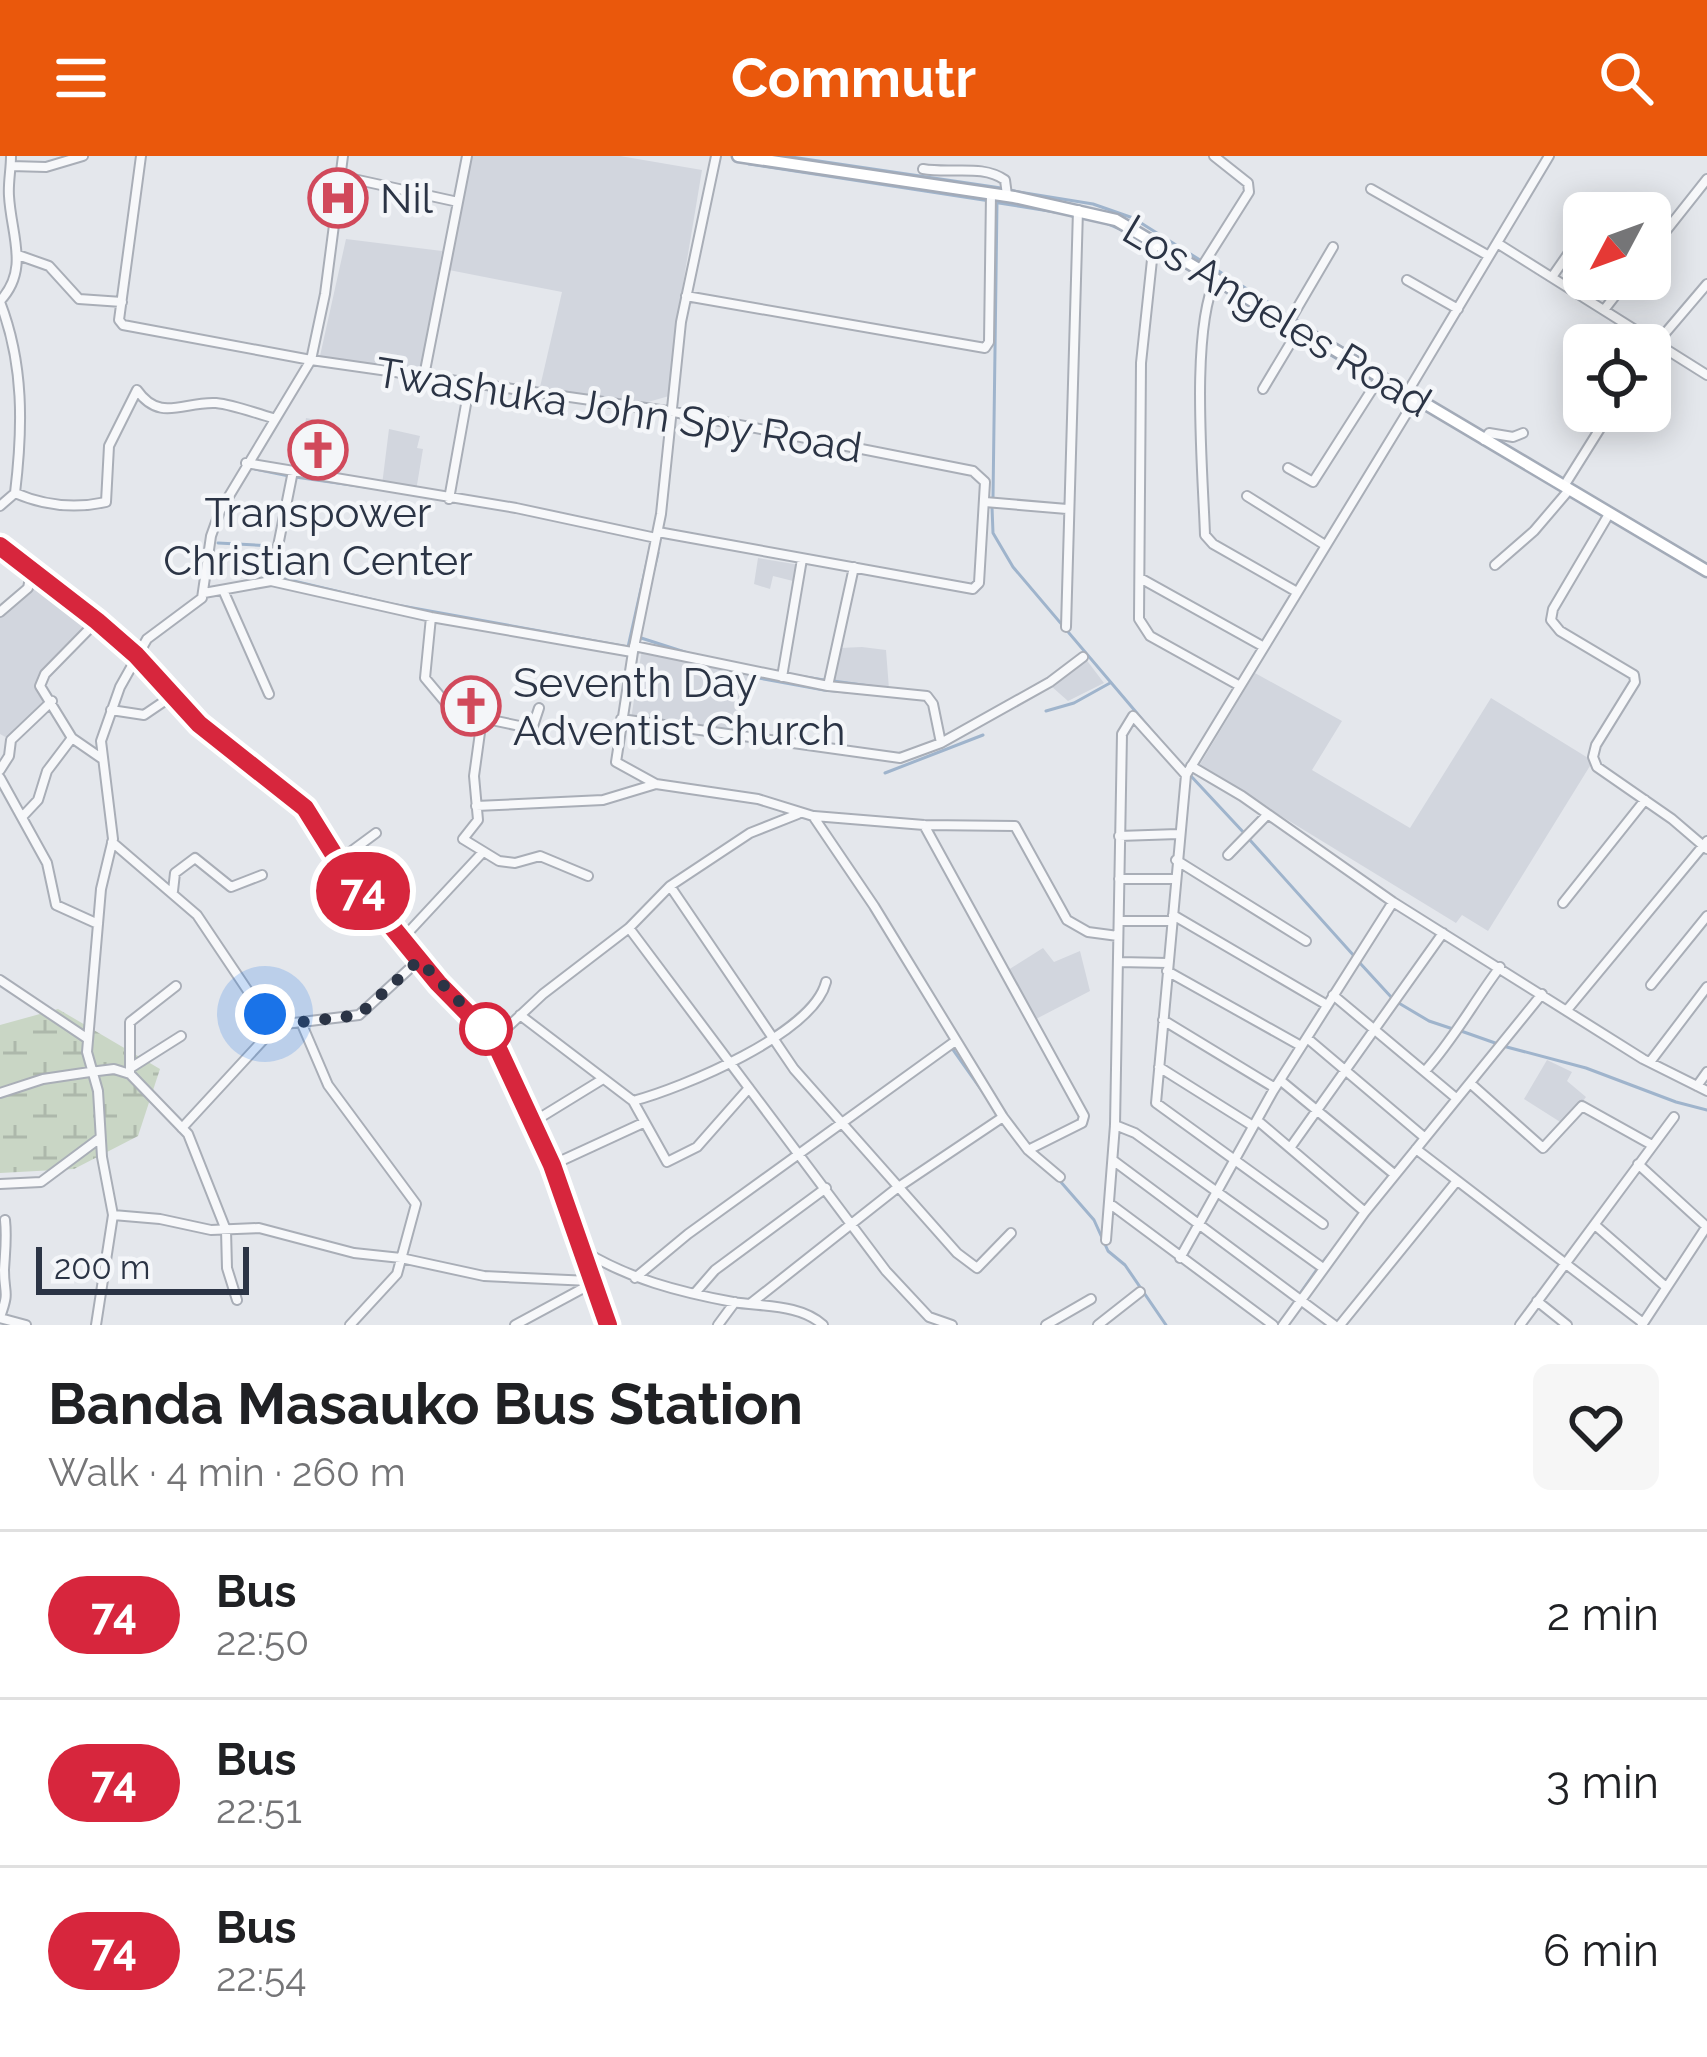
<!DOCTYPE html>
<html lang="en">
<head>
<meta charset="utf-8">
<style>
  :root { --surface:#fff; --page:#f6f6f6; --text:#202124; --muted:#757577; --line:#e0e0e0; --accent:#ea580c }
  body { margin:0; font-family:Raleway,sans-serif; background:var(--page); color:var(--text); height:100vh; display:flex; flex-direction:column; font-size:45px; white-space:nowrap }
  * { box-sizing:border-box; margin:0 }
  p { font-size:39px; color:var(--muted) }
  .icon { flex:none; width:66px; height:66px; fill:none; stroke:currentColor; stroke-width:2; stroke-linecap:round; stroke-linejoin:round }
  .map { position:relative; height:1169px; overflow:hidden }
  .drawer { display:flex; flex-direction:column; background:var(--surface); flex:1 }
  .drawer>* { flex:none }
  .badge { padding:0 24px; border-radius:39px; font-size:42px; line-height:78px }
  .needle { width:78px; rotate:229deg }
  .buttons { position:absolute; left:1563px; top:36px; display:grid; gap:24px }
  .buttons a { display:grid; place-items:center; width:108px; height:108px; border-radius:18px; background:var(--surface); box-shadow:0 6px 30px #0003; font-size:60px }
  .scale { position:absolute; left:36px; bottom:30px; width:213px; box-sizing:border-box; padding-left:12px; border:6px solid #2b3445; border-top:0; font-size:33px; line-height:42px; white-space:nowrap; color:#2b3445; -webkit-text-stroke:9px #f4f6f9; paint-order:stroke }
  .you { position:absolute; width:60px; height:60px; margin:-30px; border:9px solid #fff; border-radius:50%; background:#1a73e8; box-shadow:0 0 0 18px #1a73e833 }
  .map>.badge { position:absolute; translate:-50% -50%; box-shadow:0 0 0 6px #fff }
  .round { display:grid; place-items:center; flex:none; width:126px; height:126px; border-radius:18px; background:var(--page) }
  .headline { display:flex; align-items:center; justify-content:space-between; height:204px; padding:0 48px }
  h1 { font-size:57px; font-weight:700; line-height:90px }
  ul { padding:0; list-style:none }
  li { display:flex; align-items:center; gap:36px; height:168px; padding:0 48px; border-top:3px solid var(--line) }
  li div { flex:1 }
  li b { display:block; font-size:45px }
  li em { font-style:normal }
  li .badge { min-width:132px; font-weight:700; text-align:center }
  header { display:flex; justify-content:space-between; align-items:center; height:156px; padding:0 48px; background:var(--accent); color:#fff; font-size:54px; font-weight:700 }
  .map>svg:first-child { display:block }
</style>
</head>
<body>
<header><svg class="icon" aria-label="menu" viewBox="0 0 24 24"><path d="M4 6h16M4 12h16M4 18h16"/></svg>Commutr<svg class="icon" aria-label="search" viewBox="0 0 24 24"><circle cx="10" cy="10" r="6"/><path d="M15 15l6 6"/></svg></header>
<div class="map">
<svg width="1707" height="1169" viewBox="0 0 1707 1169">
  <defs>
    <pattern id="wetland-marsh" width="20" height="14" patternUnits="userSpaceOnUse" patternTransform="scale(3)"><rect width="20" height="14" fill="#c9d6c5"/><path d="M1 5h8M5 5V1M11 12h8M15 12V8" fill="none" stroke="#adb8ab"/></pattern>
  </defs>
  <rect width="100%" height="100%" fill="#e4e7ec"/>
  <path fill="#d2d6de" d="M471,0H620L702,14L677,164L669,240L641,248L540,231L562,136L449,114Z
    M346,83L442,95L422,218L320,200Z
    M306,262L334,267L325,318L298,314Z
    M389,273L420,280L417,292L423,293L416,335L382,329Z
    M758,402L800,409L797,426L773,420L770,433L754,428Z
    M39,418L93,465L42,531L52,543L9,583L0,578V451Z
    M862,491L886,494L889,533L831,524L840,492Z
    M642,493L750,514L729,584L631,563Z
    M1085,502L1104,527L1068,545L1051,530Z
    M1255,517L1342,565L1312,614L1410,672L1491,542L1593,605L1488,775L1462,759L1456,767L1199,610Z
    M1043,792L1054,806L1080,795L1090,835L1036,863L1008,814Z
    M1547,904L1572,916L1567,925L1586,941L1565,969L1524,943Z"/>
  <path fill="url(#wetland-marsh)" d="M58,853L160,913L138,980L74,1013L0,1017V869Z"/>
  <g fill="none" stroke-linecap="round" stroke-linejoin="round">
    <path stroke="#9fb4cc" stroke-width="3" d="M785,0L1001,32
      M749,8L990,45
      M1013,35L1093,48L1133,62L1200,104
      M999,47L1055,56
      M1108,68L1126,76
      M1209,109L1288,159
      M1249,149L1292,176
      M1295,163L1379,214
      M1300,181L1373,224
      M1378,228L1409,246
      M255,313L289,320
      M295,321L387,334
      M993,342L997,46
      M992,351L993,377L1013,411L1164,589
      M218,387L272,390V402
      M281,422L391,448L628,491L651,388
      M651,425L658,397
      M638,481L691,498
      M786,518L824,524
      M753,521L824,534L894,540
      M833,525L877,531
      M1046,555L1074,547L1110,527
      M885,617L983,579
      M1190,619L1245,678
      M1249,683L1355,801
      M1359,806L1392,842
      M1397,846L1429,865L1453,873
      M1461,875L1498,888
      M1503,890L1586,912L1676,946L1707,954
      M951,891L987,942
      M1009,975L1021,991
      M1425,976L1438,960
      M1032,1002L1048,1015
      M1060,1025L1094,1064L1108,1095L1125,1109L1166,1169
      M1321,1108L1338,1088
      M1299,1139L1318,1112"/>
    <g stroke="#a9aeb7" stroke-width="12">
      <path id="minor" d="M141,0L119,164L123,169L311,204L674,256L973,315L985,326L979,427L973,433L658,376
        M716,0L681,166L661,358L633,496L616,606L656,628L758,643L813,660L874,750L1003,961L1028,994L1060,1021
        M11,10L46,11L83,0
        M923,13C952,18 982,8 1005,24L1007,39
        M340,20L458,46
        M1371,33L1489,100
        M1154,85L1141,207L1139,463L1150,480L1240,530
        M1497,87L1707,219
        M1650,95L1707,23
        M18,99L49,110L79,143L122,146
        M1201,112L1249,36L1248,27L1214,0
        M1552,121L1584,75
        M1216,122C1190,174 1203,317 1205,379L1213,388L1297,436
        M1407,124L1458,153
        M686,140L985,192L989,186L991,38
        M0,145C30,113 11,79 9,40C8,27 11,14 11,0
        M0,146C24,208 23,271 15,337L0,350
        M1604,154L1628,123
        M1289,166L1333,91
        M1650,195L1707,128
        M424,220L467,0
        M1263,233L1299,173
        M1407,237L1549,0
        M1484,284L1489,277L1513,281L1523,277
        M246,307L516,352L656,382
        M1288,312L1313,326L1380,221
        M1564,330L1611,255
        M15,337C45,350 74,353 106,346L109,290L137,234C160,267 184,245 216,247C235,249 254,257 273,262
        M1247,340L1325,389
        M449,343L470,226
        M985,346L1067,353
        M1609,358L1553,453L1551,464L1560,475L1634,519L1635,526L1596,589L1593,601L1597,611L1672,663L1707,693
        M0,390L97,465L136,499L199,568L305,652L338,705L426,813L490,878L509,909L552,1009L608,1169
        M1495,409L1534,375L1569,334
        M1140,422L1264,491
        M271,425L293,315
        M223,434L269,538
        M204,437L271,425L431,461L632,496
        M0,456L28,432L31,417L27,412
        M431,461L425,522L456,559L467,565L482,562L529,572L533,570L539,552
        M97,465L45,518L40,530L72,582L101,602
        M1066,471L1078,54
        M782,521L802,403
        M828,530L854,411
        M111,554L144,559L172,540
        M482,562L474,620L478,664L463,683L499,705L515,707L540,700L588,720
        M621,563L900,602L941,587L933,548L927,540L828,530L634,490
        M941,587L1050,526L1083,501
        M1191,610L1242,640L1393,746L1643,903L1707,935
        M0,614L9,600L11,584L52,545
        M0,622L47,707L56,749L98,768
        M476,650L603,644L656,628
        M23,660L38,644L47,615L72,582
        M814,660L924,669L1015,670L1067,764L1088,776L1118,780
        M924,669L1084,960L1082,967L1028,994
        M1119,680L1178,678
        M112,686L197,759L254,844L277,869
        M1228,699L1267,659
        M1176,704L1306,785
        M338,705L376,677
        M1119,723H1175
        M670,730L794,913L957,1097L977,1112L1011,1077
        M173,735L175,717L195,702L231,731L262,719
        M1563,747L1645,644
        M1173,759L1327,849
        M1119,765H1171
        M629,772L886,1115L929,1161L952,1169
        M403,782L483,696
        M1118,806L1168,807
        M1167,815L1301,890
        M0,824L88,883
        M1651,829L1707,760
        M1333,839L1456,942
        M1567,854L1707,685
        M520,859L633,945L667,1006L697,991L749,932
        M1163,864L1275,932
        M301,866L328,929L416,1048L397,1118L350,1169
        M1307,882L1424,981
        M494,884L543,838L629,772L670,730L750,677L798,658
        M1650,906L1707,831
        M132,911L181,880
        M1159,911L1253,970
        M1425,915C1454,883 1473,847 1500,811
        M130,918V866L176,830
        M1280,924L1394,1018
        M1470,927L1543,992L1582,950L1652,989
        M1697,930L1707,916
        M0,937L43,923L90,916L114,913L130,918L188,978L226,1074L227,1112L237,1144
        M633,945C682,932 813,878 826,826
        M1257,964L1365,1056
        M533,966L603,923
        M1115,969L1135,977L1323,1112
        M182,972L277,869L359,859L419,804
        M1290,992L1443,777
        M1416,993L1643,1167
        M1114,1005L1334,1169
        M1638,1008L1707,1071
        M552,1009L643,967
        M0,1028L41,1026L100,982
        M1113,1050L1273,1169
        M113,1059L160,1063L211,1074L259,1072L354,1097L401,1102L484,1120L590,1125
        M1323,1068L1156,947L1186,619L1416,242
        M1595,1069L1666,1131
        M1106,1084L1115,969L1122,578L1133,560L1186,619
        M582,1094C629,1123 679,1136 733,1146C763,1151 800,1148 823,1169
        M1180,1102L1273,935L1393,746
        M635,1122L688,1078L954,886
        M695,1137L715,1114L826,1032
        M1537,1145L1567,1169
        M750,1148L897,1032L1003,961
        M0,1161C10,1134 4,1139 4,1114C5,1096 7,1082 5,1064
        M0,1162L26,1169
        M96,1169L113,1059L102,1001L98,935L87,896L101,733L113,683L101,585L120,531L147,483L202,442L211,380L220,355L311,204L325,138L343,0
        M515,1169L591,1128
        M718,1169L735,1146
        M1046,1169L1091,1143
        M1098,1169L1140,1136
        M1283,1169L1365,1056L1542,838
        M1340,1169L1456,1026
        M1520,1169L1674,961
        M1642,1169L1707,1070"/>
    </g>
    <g stroke="#a3abb8" stroke-width="15">
      <path id="major" d="M738,0L1014,41L1116,64L1707,415"/>
    </g>
    <use href="#minor" stroke="#f7f8fa" stroke-width="8"/>
    <use href="#major" stroke="#fff" stroke-width="10"/>
  </g>
  <g fill="none" stroke-linecap="round" stroke-linejoin="round">
    <g stroke="#fff" stroke-width="27">
      <path id="line" d="M0,390L97,465L136,499L199,568L305,652L338,705L438,827L494,884L552,1009L608,1169"/>
    </g>
    <use href="#line" stroke="#d7263d" stroke-width="18"/>
    <path stroke="#2b3445" stroke-width="12" stroke-dasharray="0 21.6" d="M265,858L277,869L359,859L419,804L486,873"/>
  </g>
  <defs>
    <g id="hospital-ring" transform="scale(3)"><circle r="9.5" fill="#f4f6f9" stroke="#d1495b" stroke-width="1.5"/><path d="M-5-5h3v3.5h4V-5h3V5h-3V1.5h-4V5h-3Z" fill="#d1495b"/></g>
    <g id="church-ring" transform="scale(3)"><circle r="9.5" fill="#f4f6f9" stroke="#d1495b" stroke-width="1.5"/><path d="M-1.2-6h2.4v3.5h3.3v2.4h-3.3V6h-2.4V-.1h-3.3v-2.4h3.3Z" fill="#d1495b"/></g>
  </defs>
  <g fill-rule="evenodd">
    <use href="#hospital-ring" x="338" y="42"/>
    <use href="#church-ring" x="318" y="294"/>
    <use href="#church-ring" x="471" y="550"/>
  </g>
  <circle fill="#fff" stroke="#d7263d" stroke-width="6" cx="486" cy="873" r="24"/>
  <g text-anchor="middle" dominant-baseline="central" stroke-width="9" stroke-linejoin="round" paint-order="stroke">
    <g font-size="42" fill="#2b3445" stroke="#f4f6f9" text-anchor="start">
      <text x="380" y="42">Nil</text>
      <text x="318" y="356" text-anchor="middle">Transpower<tspan x="318" dy="48">Christian Center</tspan></text>
      <text x="513" y="526">Seventh Day<tspan x="513" dy="48">Adventist Church</tspan></text>
    </g>
    <g font-size="42" fill="#2b3445" stroke="#f4f6f9">
      <text transform="translate(1277 160) rotate(31)">Los Angeles Road</text>
      <text transform="translate(619 254) rotate(9)">Twashuka John Spy Road</text>
    </g>
  </g>
</svg>
<div class="buttons">
<a><svg class="needle" viewBox="-14 -14 28 28"><path d="M0-13l5 13h-10z" fill="#e53935"/><path d="M0 13l5-13h-10z" fill="#757577"/></svg></a>
<a><svg class="icon" aria-label="locate" viewBox="0 0 24 24"><circle cx="12" cy="12" r="6"/><path d="M12 2v4M12 18v4M2 12h4M18 12h4"/></svg></a>
</div>
<div class="scale">200 m</div>
<div class="you" style="left:265px;top:858px"></div>
<b class="badge" style="left:363px;top:735px;background:#d7263d;color:#fff">74</b>
</div>
<section class="drawer">
<div class="headline"><div><h1>Banda Masauko Bus Station</h1><p>Walk · 4 min · 260 m</p></div><a class="round"><svg class="icon" aria-label="heart" viewBox="0 0 24 24"><path d="M12 20l-8-8c-3-5 5-10 8-4 3-6 11-1 8 4z"/></svg></a></div>
<ul>
<li><span class="badge" style="background:#d7263d;color:#fff">74</span><div><b>Bus</b><p>22:50</p></div><em>2 min</em></li>
<li><span class="badge" style="background:#d7263d;color:#fff">74</span><div><b>Bus</b><p>22:51</p></div><em>3 min</em></li>
<li><span class="badge" style="background:#d7263d;color:#fff">74</span><div><b>Bus</b><p>22:54</p></div><em>6 min</em></li>
</ul>
</section>
</body>
</html>
